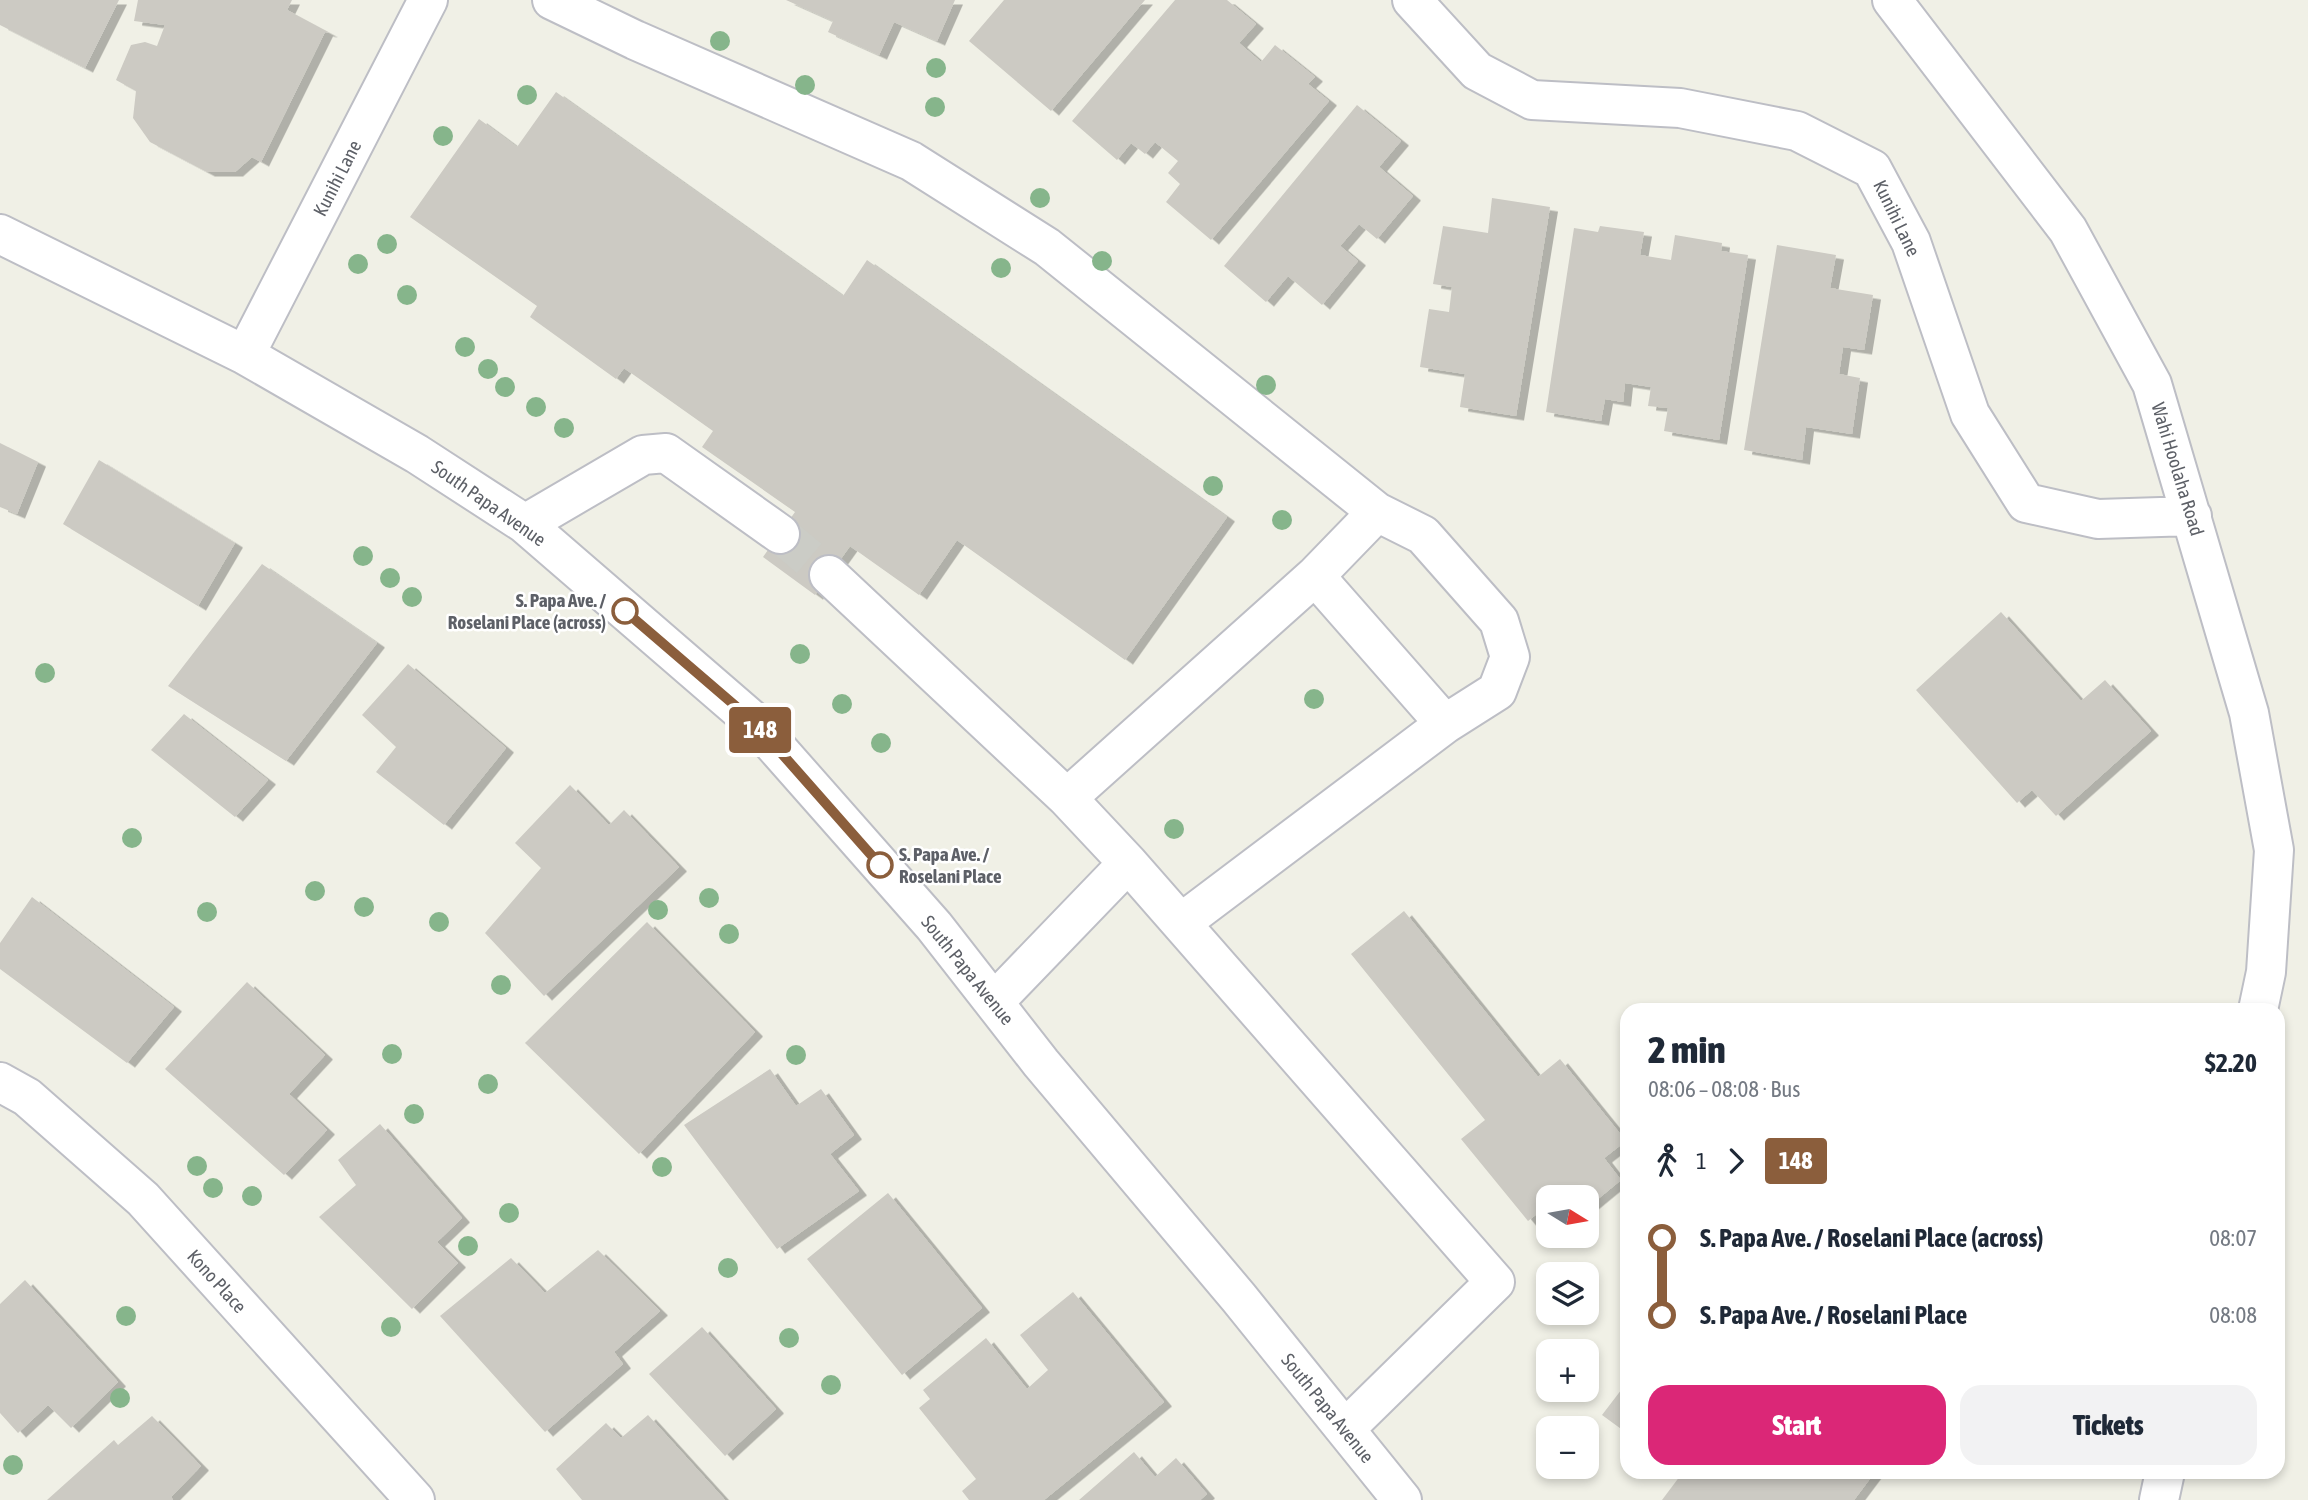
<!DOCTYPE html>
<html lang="en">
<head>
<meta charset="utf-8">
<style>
  :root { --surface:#fff; --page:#f2f2f3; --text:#1f2937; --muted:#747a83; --accent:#db2777 }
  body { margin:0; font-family:"Asap Condensed",sans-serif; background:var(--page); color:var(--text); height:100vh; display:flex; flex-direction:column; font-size:26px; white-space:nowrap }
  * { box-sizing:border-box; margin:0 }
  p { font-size:23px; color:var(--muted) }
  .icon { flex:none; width:38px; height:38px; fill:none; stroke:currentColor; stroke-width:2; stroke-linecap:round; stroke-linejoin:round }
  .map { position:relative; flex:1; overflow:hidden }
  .drawer { position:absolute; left:1620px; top:1003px; width:665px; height:476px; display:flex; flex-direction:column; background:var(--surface); border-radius:21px; box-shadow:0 4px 10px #0003 }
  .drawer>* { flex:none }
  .badge { padding:0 14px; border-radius:5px; font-size:24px; line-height:46px }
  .needle { width:46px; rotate:101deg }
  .fabs { position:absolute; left:1536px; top:1185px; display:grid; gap:14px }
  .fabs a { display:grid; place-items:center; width:63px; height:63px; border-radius:14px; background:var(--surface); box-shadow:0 4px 10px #0003; font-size:35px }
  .map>.badge { position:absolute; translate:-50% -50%; box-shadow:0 0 0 4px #fff }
  .legs { display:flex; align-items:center; gap:10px; height:77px; padding:0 28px; font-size:23px }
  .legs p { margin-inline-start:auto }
  .head { display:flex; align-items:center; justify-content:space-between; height:119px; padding:0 28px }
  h1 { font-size:38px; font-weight:800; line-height:52px }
  .cta { display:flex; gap:14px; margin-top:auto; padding:14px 28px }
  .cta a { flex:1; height:80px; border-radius:21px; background:var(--accent); color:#fff; font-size:28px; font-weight:800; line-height:80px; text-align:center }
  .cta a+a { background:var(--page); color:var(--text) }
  ul { padding:0 28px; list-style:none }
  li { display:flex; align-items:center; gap:24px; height:77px; font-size:26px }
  li i { display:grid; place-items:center; width:10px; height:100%; margin:0 9px; background:currentColor }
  li i::after { content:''; width:18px; height:18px; margin:-9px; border:5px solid; border-radius:50%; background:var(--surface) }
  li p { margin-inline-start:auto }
  li:first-child i { background:linear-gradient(#0000 50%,currentColor 0) }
  li:last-child i { background:linear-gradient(currentColor 50%,#0000 0) }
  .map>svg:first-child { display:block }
</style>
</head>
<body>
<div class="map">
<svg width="2308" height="1500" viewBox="0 0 2308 1500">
  <defs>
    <filter id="shadow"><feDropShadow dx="8" dy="4.5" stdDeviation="0" flood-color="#0004"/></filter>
  </defs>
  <rect width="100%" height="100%" fill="#f0f0e6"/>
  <path fill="#cccac3" filter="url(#shadow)" d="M0,0H119L85,68L0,25Z
    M138,0H292L287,10L330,33L325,32L261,162L252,157L235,172H207L150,142L133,118L136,91L116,80L131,45L145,42L157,46L165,25L134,21Z
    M786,0H955L937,41L894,22L879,55L828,32L833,21Z
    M1004,0H1145L1051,111L969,41Z
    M1175,0H1227L1256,24L1239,43L1261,62L1275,45L1315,77L1308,84L1329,101L1211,240L1166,202L1180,184L1168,173L1178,161L1155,142L1145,154L1131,143L1117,160L1072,121Z
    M556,92L843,296L867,260L1227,517L1125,660L957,540L919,595L850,546L815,595L763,557L795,512L702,447L713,431L624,368L616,379L530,317L537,306L410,217L479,119L517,147Z
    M1357,105L1401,141L1379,167L1413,196L1377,239L1359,224L1340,246L1358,261L1322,305L1288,276L1266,302L1224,266Z
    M1492,198L1550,207L1516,416L1460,407L1465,374L1420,367L1429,309L1449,312L1452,287L1433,284L1443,226L1488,233Z
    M1600,226L1644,232L1640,255L1671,260L1675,235L1722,243L1721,251L1748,255L1719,440L1664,431L1668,408L1648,406L1651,387L1625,383L1623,402L1605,399L1601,421L1546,412L1574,228L1598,232Z
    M1777,245L1836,255L1830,288L1873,295L1864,350L1843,347L1839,374L1860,378L1852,434L1806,427L1802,460L1744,450Z
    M0,443L38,462L17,514L0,507Z
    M99,460L235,543L198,606L63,524Z
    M262,564L377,643L286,761L168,686Z
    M2001,612L2081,701L2105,680L2151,731L2056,816L2032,790L2017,803L1916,690Z
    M408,664L506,748L444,825L376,772L396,747L362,715Z
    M184,714L268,780L235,817L151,750Z
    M570,785L609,825L624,810L679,867L544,996L485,933L541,868L515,843Z
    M32,897L174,1007L127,1063L0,969V943Z
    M1404,911L1538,1077L1560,1059L1626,1141L1604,1158L1621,1180L1587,1208V1197H1549V1204L1528,1221L1461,1139L1485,1120L1351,954Z
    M647,922L755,1032L639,1154L525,1043Z
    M247,982L325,1055L289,1094L327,1130L284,1175L165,1069Z
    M770,1069L796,1106L821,1089L854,1135L830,1154L859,1191L777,1249L684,1125Z
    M380,1124L462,1218L437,1242L458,1263L412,1309L319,1217L356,1185L338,1160Z
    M888,1193L982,1308L902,1375L807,1259Z
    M598,1250L660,1311L614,1352L623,1364L545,1432L440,1316L511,1258L545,1293Z
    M25,1280L118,1382L71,1428L48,1405L18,1433L0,1413V1304Z
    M1073,1292L1164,1402L1044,1500H969L962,1491L976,1479L919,1408L930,1399L923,1390L986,1338L1027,1389L1048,1370L1020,1335Z
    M702,1327L776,1409L725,1456L649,1374Z
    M1628,1381V1434L1602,1415Z
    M648,1415L725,1500H582L556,1469L606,1423L621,1438Z
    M152,1416L201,1466L171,1497L173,1500H47L114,1440L118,1445Z
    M1134,1452L1155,1477L1176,1458L1207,1494L1200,1500H1079Z
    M1683,1472H1875L1854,1500H1662Z"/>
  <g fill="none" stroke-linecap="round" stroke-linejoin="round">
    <path stroke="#cbccc6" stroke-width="38" stroke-dasharray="38 19" stroke-linecap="butt" d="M780,534L829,575"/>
    <g stroke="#bdbec5" stroke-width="42">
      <path id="minor" d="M552,0L635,40L911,161L1047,247L1377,512L1423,535L1499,621L1510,657L1497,691L1445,724L1181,923
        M1412,0L1477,71L1532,100L1680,108L1797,131L1872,169L1911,242L1970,414L2026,503L2098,519L2192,516
        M1892,0L2068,230L2152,384L2249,713L2274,850L2266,972L2258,1010
        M0,234L245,355L417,454L525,524L753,721L934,926L1041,1063L1239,1298L1402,1500
        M245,355L428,0
        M1377,512L1315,576L1445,724
        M525,524L643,455L666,453L780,534
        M829,575L1067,798L1128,863L994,1002
        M1067,798L1315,576
        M1128,863L1495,1282L1345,1429
        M0,1082L27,1097L143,1199L415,1500
        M2159,1500L2165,1472"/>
    </g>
    <use href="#minor" stroke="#fff" stroke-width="38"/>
  </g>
  <g fill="#86b58b">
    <circle cx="720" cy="41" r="10"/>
    <circle cx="936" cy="68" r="10"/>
    <circle cx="805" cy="85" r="10"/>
    <circle cx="527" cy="95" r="10"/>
    <circle cx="935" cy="107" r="10"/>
    <circle cx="443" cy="136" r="10"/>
    <circle cx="1040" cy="198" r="10"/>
    <circle cx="387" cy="244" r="10"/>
    <circle cx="1102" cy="261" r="10"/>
    <circle cx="358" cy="264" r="10"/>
    <circle cx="1001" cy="268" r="10"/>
    <circle cx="407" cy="295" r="10"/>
    <circle cx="465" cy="347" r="10"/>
    <circle cx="488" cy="369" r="10"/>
    <circle cx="1266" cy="385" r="10"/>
    <circle cx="505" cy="387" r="10"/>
    <circle cx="536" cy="407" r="10"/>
    <circle cx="564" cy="428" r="10"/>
    <circle cx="1213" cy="486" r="10"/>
    <circle cx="1282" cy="520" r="10"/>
    <circle cx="363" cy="556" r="10"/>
    <circle cx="390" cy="578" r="10"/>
    <circle cx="412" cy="597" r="10"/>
    <circle cx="800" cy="654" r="10"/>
    <circle cx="45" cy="673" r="10"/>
    <circle cx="1314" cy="699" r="10"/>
    <circle cx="842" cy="704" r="10"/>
    <circle cx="881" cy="743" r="10"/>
    <circle cx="1174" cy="829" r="10"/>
    <circle cx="132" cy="838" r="10"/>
    <circle cx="315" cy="891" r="10"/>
    <circle cx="709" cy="898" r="10"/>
    <circle cx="364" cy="907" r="10"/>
    <circle cx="658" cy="910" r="10"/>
    <circle cx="207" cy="912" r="10"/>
    <circle cx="439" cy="922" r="10"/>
    <circle cx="729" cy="934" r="10"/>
    <circle cx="501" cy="985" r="10"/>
    <circle cx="392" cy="1054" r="10"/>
    <circle cx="796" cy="1055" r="10"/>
    <circle cx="488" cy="1084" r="10"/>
    <circle cx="414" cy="1114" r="10"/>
    <circle cx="197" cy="1166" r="10"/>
    <circle cx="662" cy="1167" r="10"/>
    <circle cx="213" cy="1188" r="10"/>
    <circle cx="252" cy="1196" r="10"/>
    <circle cx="509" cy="1213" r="10"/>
    <circle cx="468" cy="1246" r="10"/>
    <circle cx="728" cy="1268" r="10"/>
    <circle cx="126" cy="1316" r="10"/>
    <circle cx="391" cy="1327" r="10"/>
    <circle cx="789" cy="1338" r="10"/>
    <circle cx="831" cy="1385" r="10"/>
    <circle cx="120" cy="1398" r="10"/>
    <circle cx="13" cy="1465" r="10"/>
  </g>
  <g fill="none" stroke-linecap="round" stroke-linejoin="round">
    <g stroke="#fff" stroke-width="16">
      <path id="line-1" d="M625,611L753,721L880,865"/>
    </g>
    <use href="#line-1" stroke="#8b5e3c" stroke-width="10"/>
  </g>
  <g fill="#fff" stroke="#8b5e3c" stroke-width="3.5">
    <circle cx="625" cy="611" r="12"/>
    <circle cx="880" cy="865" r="12"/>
  </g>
  <g text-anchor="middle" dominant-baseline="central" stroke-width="5" stroke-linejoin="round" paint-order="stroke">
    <g font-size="19" fill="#5d6067" stroke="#fff">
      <text transform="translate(337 178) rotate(-63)">Kunihi Lane</text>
      <text transform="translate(1897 218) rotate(64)">Kunihi Lane</text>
      <text transform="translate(2178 469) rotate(73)">Wahi Hoolaha Road</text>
      <text transform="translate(489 503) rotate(35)">South Papa Avenue</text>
      <text transform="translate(968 970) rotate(51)">South Papa Avenue</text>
      <text transform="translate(217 1281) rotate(48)">Kono Place</text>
      <text transform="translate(1328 1408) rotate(51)">South Papa Avenue</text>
    </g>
    <g font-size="19" font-weight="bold" fill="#5d6067" stroke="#fff" text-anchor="end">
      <text x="606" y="600">S. Papa Ave. /<tspan x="606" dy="22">Roselani Place (across)</tspan></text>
      <text x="899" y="854" text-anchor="start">S. Papa Ave. /<tspan x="899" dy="22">Roselani Place</tspan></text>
    </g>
  </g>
</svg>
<div class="fabs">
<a><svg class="needle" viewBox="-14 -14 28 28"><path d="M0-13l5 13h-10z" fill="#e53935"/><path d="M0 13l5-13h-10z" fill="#747a83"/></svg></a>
<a><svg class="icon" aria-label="layers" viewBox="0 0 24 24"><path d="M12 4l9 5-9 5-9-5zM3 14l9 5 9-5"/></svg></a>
<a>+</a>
<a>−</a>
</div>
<b class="badge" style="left:760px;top:730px;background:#8b5e3c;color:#fff">148</b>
<section class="drawer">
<div class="head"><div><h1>2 min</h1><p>08:06 – 08:08 · Bus</p></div><b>$2.20</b></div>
<div class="legs"><svg class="icon" aria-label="walk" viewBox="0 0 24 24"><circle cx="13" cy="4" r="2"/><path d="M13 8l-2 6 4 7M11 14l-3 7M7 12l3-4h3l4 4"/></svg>1<svg class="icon" aria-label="forward" viewBox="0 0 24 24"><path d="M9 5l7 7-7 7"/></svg><b class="badge" style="background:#8b5e3c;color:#fff">148</b></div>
<ul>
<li><i style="color:#8b5e3c"></i><b>S. Papa Ave. / Roselani Place (across)</b><p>08:07</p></li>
<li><i style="color:#8b5e3c"></i><b>S. Papa Ave. / Roselani Place</b><p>08:08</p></li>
</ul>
<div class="cta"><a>Start</a><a>Tickets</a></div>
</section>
</div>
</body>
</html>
